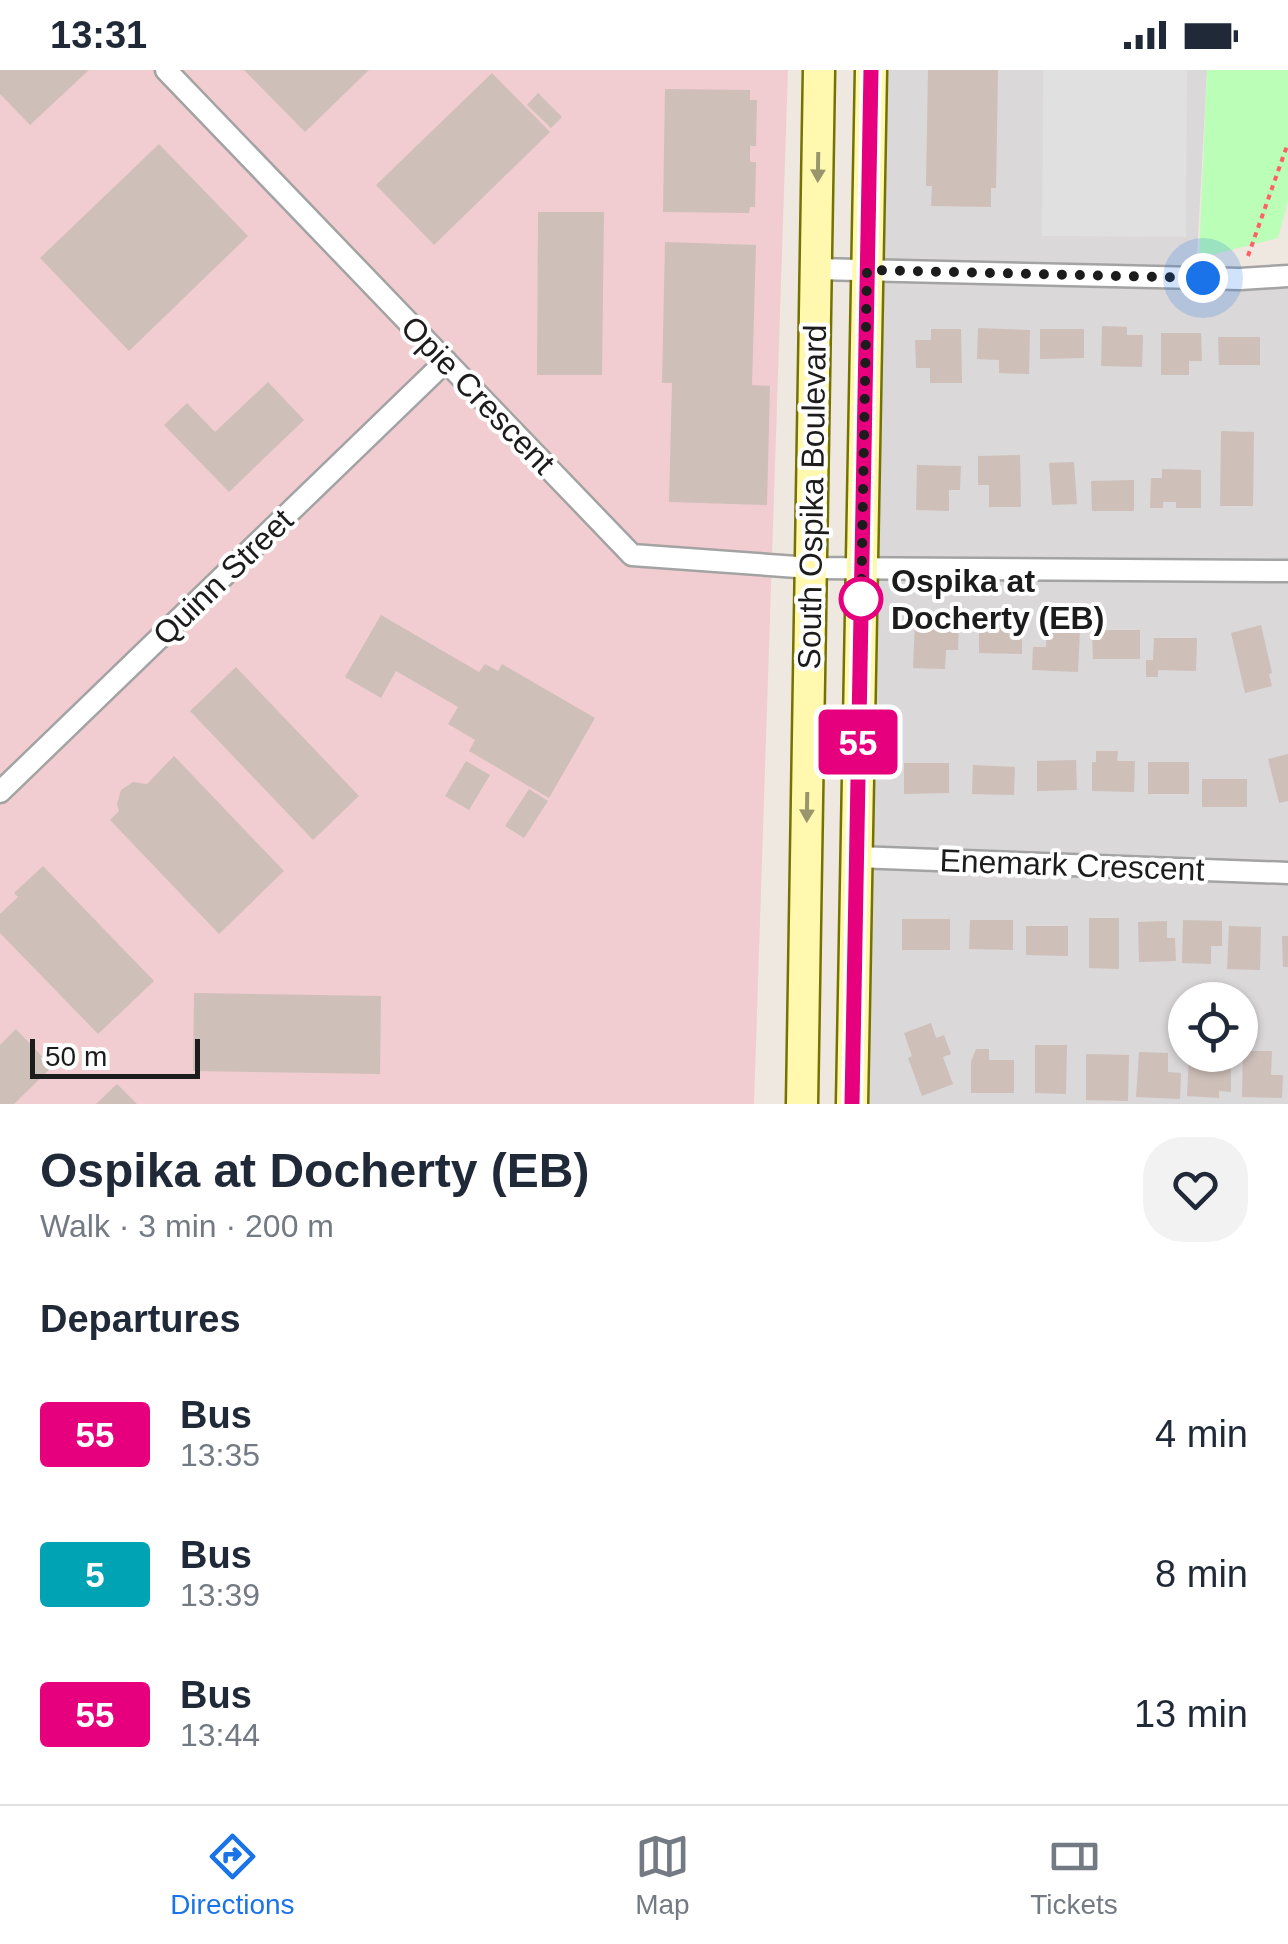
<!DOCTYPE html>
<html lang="en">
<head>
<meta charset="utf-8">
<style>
  :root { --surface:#fff; --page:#f2f2f3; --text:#1f2937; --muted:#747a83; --line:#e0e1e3; --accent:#1a73e8 }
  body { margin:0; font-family:Helvetica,sans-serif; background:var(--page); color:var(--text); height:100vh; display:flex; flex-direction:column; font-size:38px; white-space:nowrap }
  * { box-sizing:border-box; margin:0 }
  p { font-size:32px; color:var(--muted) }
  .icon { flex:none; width:55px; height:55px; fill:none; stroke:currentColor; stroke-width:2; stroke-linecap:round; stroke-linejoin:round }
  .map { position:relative; height:1034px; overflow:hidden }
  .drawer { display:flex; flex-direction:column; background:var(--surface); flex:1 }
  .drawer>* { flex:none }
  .badge { padding:0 20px; border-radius:8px; font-size:35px; line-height:65px }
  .tools { position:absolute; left:1168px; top:912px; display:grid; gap:20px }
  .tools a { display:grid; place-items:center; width:90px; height:90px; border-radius:50%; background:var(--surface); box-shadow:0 2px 8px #0004; font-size:50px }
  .scale { position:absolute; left:30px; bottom:25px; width:170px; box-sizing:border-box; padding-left:10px; border:5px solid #1c1c1c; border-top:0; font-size:28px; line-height:35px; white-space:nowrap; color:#1c1c1c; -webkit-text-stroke:8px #fff; paint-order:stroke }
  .you { position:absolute; width:50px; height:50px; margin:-25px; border:8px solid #fff; border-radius:50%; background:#1a73e8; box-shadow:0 0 0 15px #1a73e833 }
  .map>.badge { position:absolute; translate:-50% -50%; box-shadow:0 0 0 5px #fff }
  h2 { padding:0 40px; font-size:38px; line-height:90px }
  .round { display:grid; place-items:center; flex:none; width:105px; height:105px; border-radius:40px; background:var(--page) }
  .overview { display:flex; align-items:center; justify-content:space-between; height:170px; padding:0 40px }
  h1 { font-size:48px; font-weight:800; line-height:75px }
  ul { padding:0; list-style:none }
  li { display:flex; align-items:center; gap:30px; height:140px; padding:0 40px }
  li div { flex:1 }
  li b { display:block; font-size:38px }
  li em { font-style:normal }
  li .badge { min-width:110px; font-weight:700; text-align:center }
  .status { display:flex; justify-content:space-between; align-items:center; height:70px; padding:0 50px; background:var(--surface); direction:ltr }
  .status svg { height:28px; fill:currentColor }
  .dock { display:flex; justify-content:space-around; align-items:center; height:140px; border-top:2px solid var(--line); background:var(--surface); font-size:28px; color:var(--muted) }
  .dock a { display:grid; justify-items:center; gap:5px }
  .dock .on { color:var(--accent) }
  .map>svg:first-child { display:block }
</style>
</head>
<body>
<div class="status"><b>13:31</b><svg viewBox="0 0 49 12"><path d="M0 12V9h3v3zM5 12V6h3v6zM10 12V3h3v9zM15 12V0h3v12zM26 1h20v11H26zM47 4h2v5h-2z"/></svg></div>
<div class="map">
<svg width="1288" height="1034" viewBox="0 0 1288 1034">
  <rect width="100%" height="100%" fill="#eee8e0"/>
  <path fill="#dad8d9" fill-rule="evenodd" d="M887,0H1207L1196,206L1288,208V1034H860L872,200ZM1185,930H1240V985H1185Z"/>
  <path fill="#f1cdd1" d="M0,0H788L754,1034H0Z"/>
  <path fill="#bbfeb7" d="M1207,0H1288V131L1278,168L1199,188Z"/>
  <path fill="#e0e0e0" d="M1043,0H1187L1186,167L1042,166Z"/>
  <path fill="#cebfb9" d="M0,0H89L30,55L0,24Z
    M244,0H369L305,62Z
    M928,0H998L996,118H991V137L931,136L932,116H926Z
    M492,3L550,62L434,175L376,115Z
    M665,19L750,20V30H757L756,76H750V92H756L755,137H750L749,143L663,142Z
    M538,23L562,47L551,58L527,35Z
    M159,74L248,166L129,281L40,188Z
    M538,142H604L602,305H537Z
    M665,172L756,175L752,315L770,316L767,435L669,432L672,313H662Z
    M1102,256L1127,257V265H1143L1142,297L1101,296Z
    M978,258L1030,260L1029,304L999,303V290L977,289Z
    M931,259H961L962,313H930V298H916L915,270H931Z
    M1040,259H1084V288L1040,289Z
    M1161,263H1201L1202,291H1189V305H1161Z
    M1218,267H1260V295H1219Z
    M268,312L304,350L229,422L164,355L187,333L215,362Z
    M1221,361L1254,362L1253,436H1220Z
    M1020,385L1021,437H989V415H978V386Z
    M1074,392L1077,434L1052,435L1049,393Z
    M917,395L961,396L960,420H949V441L916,440Z
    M1162,399L1201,400V438H1176V432H1163V438H1150L1151,408H1162Z
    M1134,410V441H1092L1091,411Z
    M381,545L479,602L485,594L498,601L502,594L595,648L549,728L469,681L475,670L448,654L458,637L396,601L381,628L345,607Z
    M915,551L959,553L958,580H946L945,599L913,598Z
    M979,552H1022V584L979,583Z
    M1261,555L1272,603L1269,604L1272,616L1245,623L1231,563Z
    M1047,558L1080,559L1078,602L1032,600L1033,577H1046Z
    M1092,560H1140V589H1093Z
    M1154,568H1197L1196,601L1158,600V607H1146V590H1153Z
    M236,597L359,726L313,770L190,641Z
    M1096,681H1118L1117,691H1135L1134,722L1092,721V692H1096Z
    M1288,684V731L1279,733L1268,689Z
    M174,686L284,801L219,864L110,750L119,741L117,734L121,720L133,712L147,714Z
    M1076,690L1077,720L1037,721V691Z
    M466,691L490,705L469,740L445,726Z
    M1148,692H1189V724H1148Z
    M904,693H949V723L904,724Z
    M973,695L1015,697L1014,725L972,724Z
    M1202,709H1247V737H1202Z
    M529,719L548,731L524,768L505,756Z
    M43,796L154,911L98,964L0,863V844L18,827L14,823Z
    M1089,848H1119V899L1089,898Z
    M902,849H950V880H902Z
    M970,850H1013V880L969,879Z
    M1183,850L1222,851V876H1211V894L1182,893Z
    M1167,851V868H1175L1176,891L1139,892L1138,852Z
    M1026,856H1068V886L1026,885Z
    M1229,856L1261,857L1260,900L1227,899Z
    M1282,866H1288V897H1283Z
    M194,923L381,926L380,1004L193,1001Z
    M931,953L936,968L944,965L951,984L943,987L953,1014L922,1026L908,988L912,986L904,963Z
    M16,959L52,997L14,1034H0V975Z
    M1035,975H1067L1066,1024L1035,1023Z
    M976,979H989V990H1014V1023H971V992Z
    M1243,981H1272L1271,1005H1283L1282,1028L1242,1027Z
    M1139,982L1168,983V1002L1181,1003L1180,1029L1136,1027Z
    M1086,984L1129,985L1128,1031L1086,1030Z
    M1189,985H1218L1217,997L1231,998V1022L1219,1021V1028L1187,1026Z
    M117,1014L137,1034H96Z"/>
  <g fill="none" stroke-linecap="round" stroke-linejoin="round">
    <g stroke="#a3a3a3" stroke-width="25">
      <path id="minor" d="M166,0L632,485L811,498L1288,501
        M816,199L1240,209L1288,206
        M0,722L446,291
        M856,787L1288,803"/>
    </g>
    <g stroke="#757200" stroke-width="35">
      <path id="secondary" d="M802,1034L819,0
        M852,1034L871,0"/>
    </g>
    <path stroke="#ff6066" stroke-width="4" stroke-dasharray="5 5" stroke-linecap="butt" d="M1248,186L1288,73"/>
    <use href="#minor" stroke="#fff" stroke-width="20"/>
    <use href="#secondary" stroke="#fff8ae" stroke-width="30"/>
  </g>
  <defs><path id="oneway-solid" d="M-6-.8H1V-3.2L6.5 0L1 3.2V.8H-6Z" transform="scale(2.5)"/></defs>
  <g fill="#99956c">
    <use href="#oneway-solid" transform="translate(818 97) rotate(91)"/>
    <use href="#oneway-solid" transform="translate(807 737) rotate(91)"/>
  </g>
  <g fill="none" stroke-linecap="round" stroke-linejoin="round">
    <g stroke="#fff" stroke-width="22">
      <path id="line" d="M852,1034L871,0"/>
    </g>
    <use href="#line" stroke="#e6007e" stroke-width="15"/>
    <path stroke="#1c1c1c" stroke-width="10" stroke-dasharray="0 18" d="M861,529V537L867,200L1203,208"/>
  </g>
  <circle fill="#fff" stroke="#e6007e" stroke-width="5" cx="861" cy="529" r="20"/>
  <g text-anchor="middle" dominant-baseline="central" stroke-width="8" stroke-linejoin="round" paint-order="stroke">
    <g font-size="32" fill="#1c1c1c" stroke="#fff">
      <text transform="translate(478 325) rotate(46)">Opie Crescent</text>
      <text transform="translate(812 427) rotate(-89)">South Ospika Boulevard</text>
      <text transform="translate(223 507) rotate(-44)">Quinn Street</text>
      <text transform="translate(1072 795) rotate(2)">Enemark Crescent</text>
    </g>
    <g font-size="32" font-weight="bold" fill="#1c1c1c" stroke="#fff" text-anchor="start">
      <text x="891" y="511">Ospika at<tspan x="891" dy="37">Docherty (EB)</tspan></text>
    </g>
  </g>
</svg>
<div class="tools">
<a><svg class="icon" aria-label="locate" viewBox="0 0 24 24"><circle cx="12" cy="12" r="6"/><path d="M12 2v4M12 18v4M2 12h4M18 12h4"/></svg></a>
</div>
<div class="scale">50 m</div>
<div class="you" style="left:1203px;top:208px"></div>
<b class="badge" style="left:858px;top:672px;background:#e6007e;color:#fff">55</b>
</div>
<section class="drawer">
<div class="overview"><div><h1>Ospika at Docherty (EB)</h1><p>Walk · 3 min · 200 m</p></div><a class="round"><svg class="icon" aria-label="heart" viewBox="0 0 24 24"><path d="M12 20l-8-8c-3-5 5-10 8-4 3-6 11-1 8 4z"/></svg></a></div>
<h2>Departures</h2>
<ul>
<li><span class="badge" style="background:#e6007e;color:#fff">55</span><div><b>Bus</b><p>13:35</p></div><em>4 min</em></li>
<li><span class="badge" style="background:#00a3b4;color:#fff">5</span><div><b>Bus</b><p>13:39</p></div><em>8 min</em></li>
<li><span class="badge" style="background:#e6007e;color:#fff">55</span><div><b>Bus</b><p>13:44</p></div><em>13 min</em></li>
</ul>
</section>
<nav class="dock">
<a class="on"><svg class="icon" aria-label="directions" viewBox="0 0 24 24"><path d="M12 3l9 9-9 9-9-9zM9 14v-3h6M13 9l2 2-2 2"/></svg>Directions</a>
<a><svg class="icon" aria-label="map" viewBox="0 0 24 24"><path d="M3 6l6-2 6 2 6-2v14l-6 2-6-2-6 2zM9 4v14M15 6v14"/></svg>Map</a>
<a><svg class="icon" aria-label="tickets" viewBox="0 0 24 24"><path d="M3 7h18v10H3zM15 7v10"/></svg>Tickets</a>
</nav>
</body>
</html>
